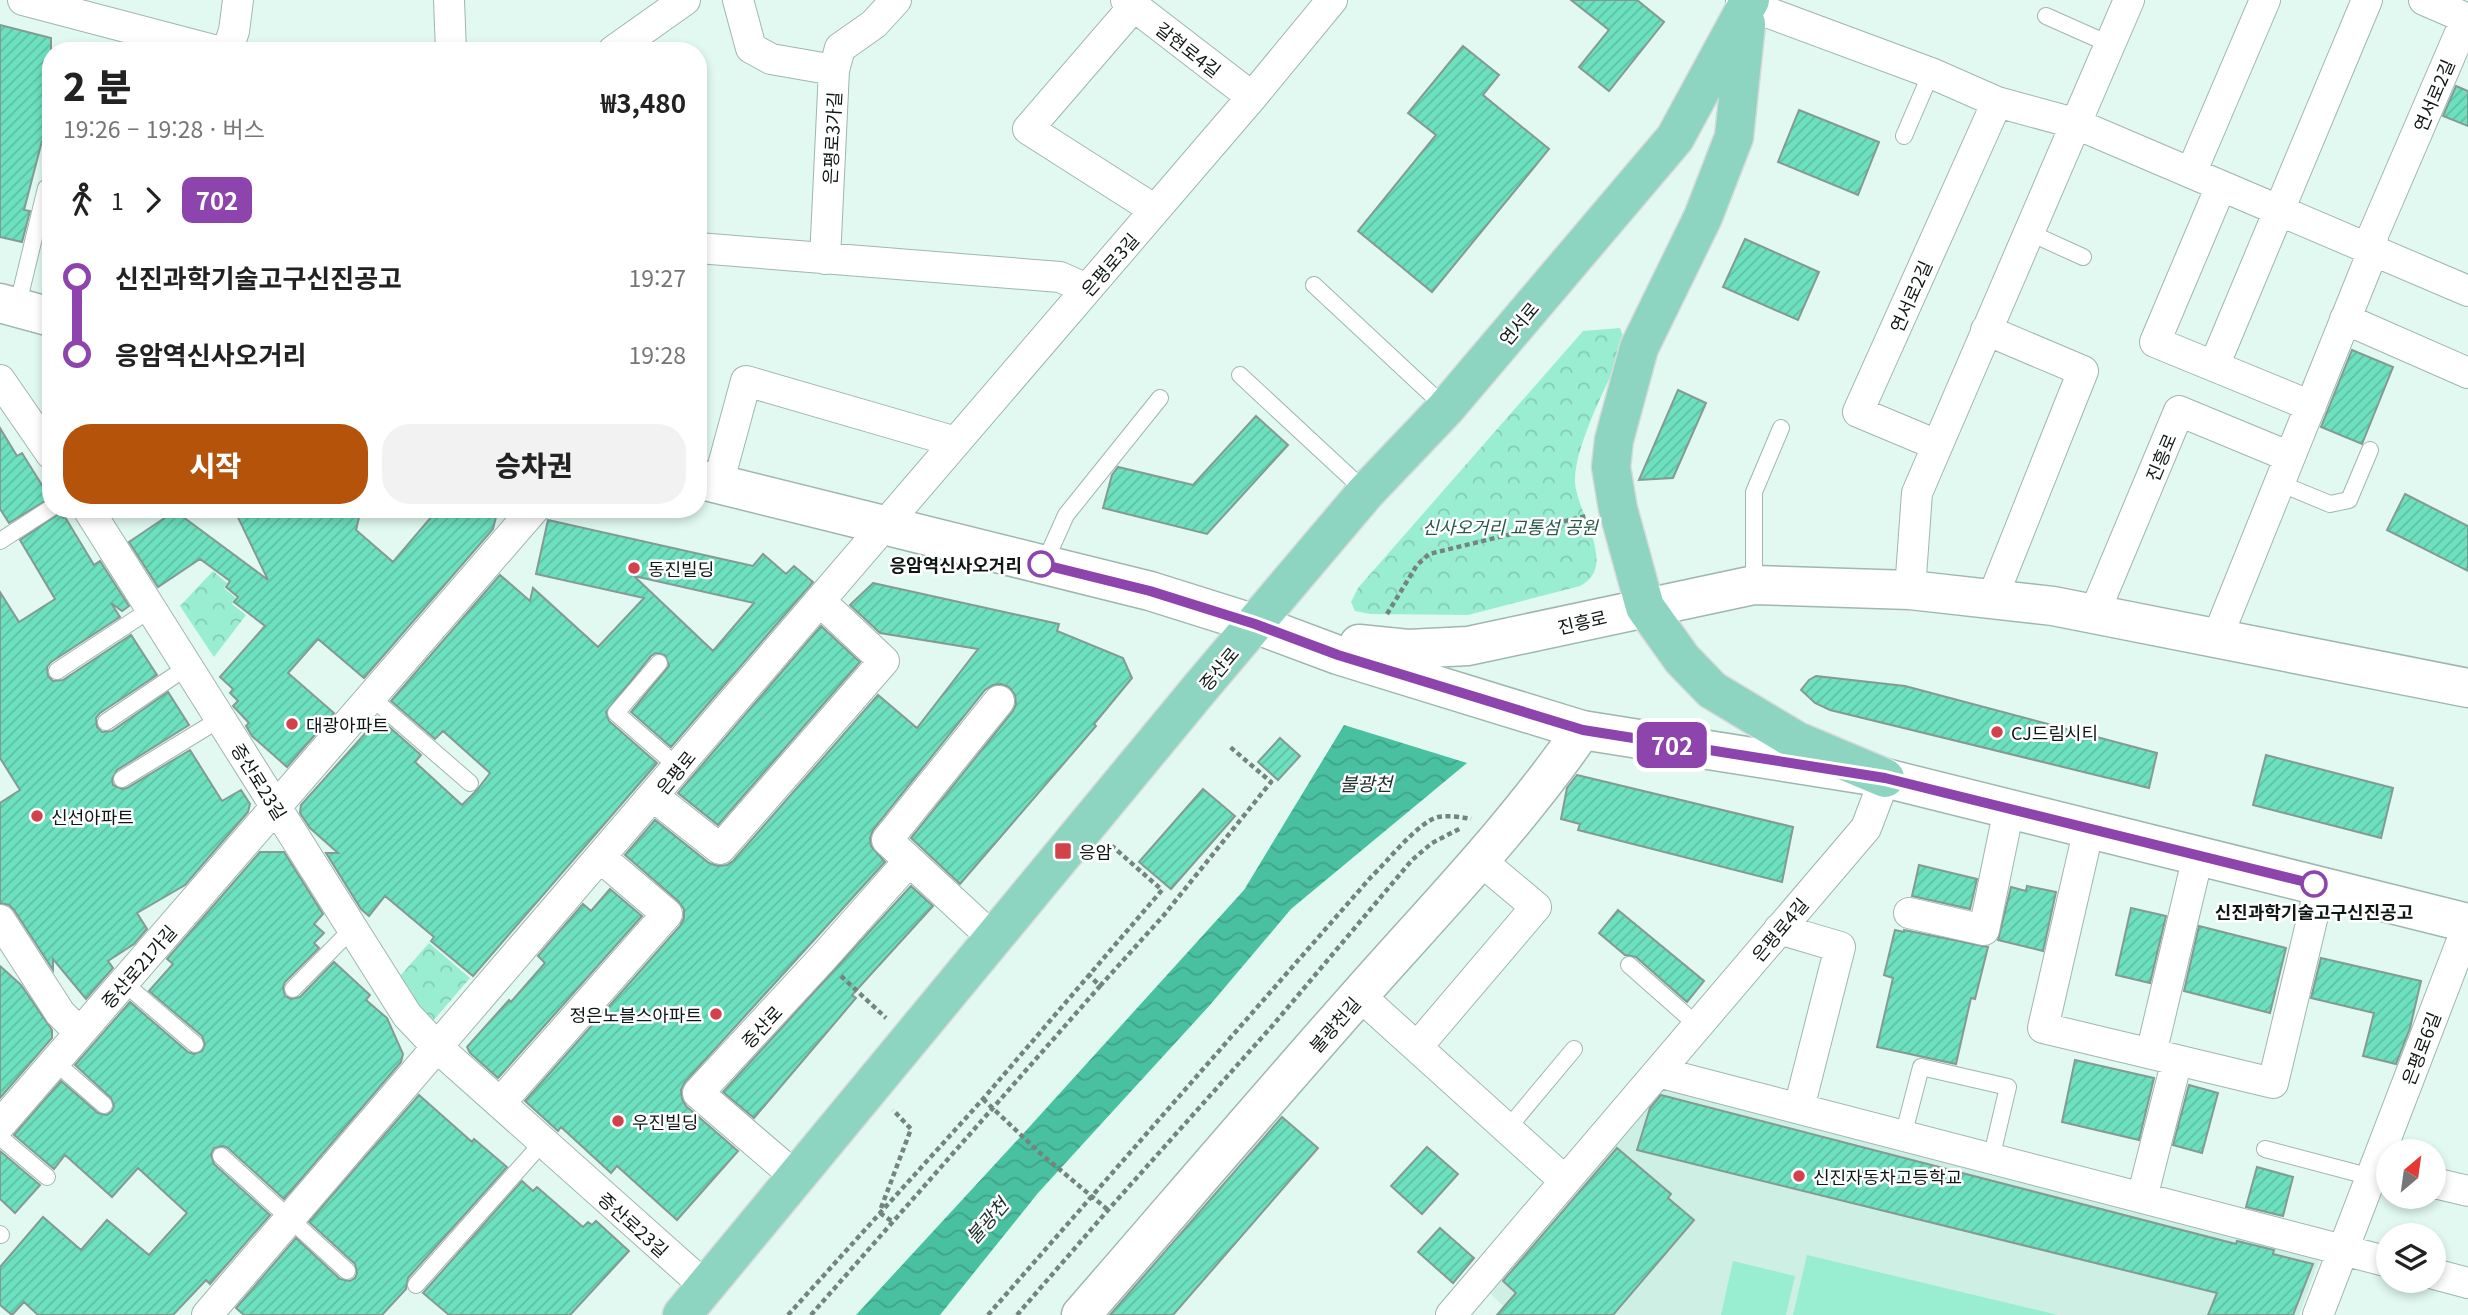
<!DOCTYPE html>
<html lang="ko">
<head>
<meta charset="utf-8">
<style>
  :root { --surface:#fff; --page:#f2f2f2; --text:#222; --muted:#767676; --accent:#b45309 }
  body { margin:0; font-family:Georgia,"Noto Sans KR",serif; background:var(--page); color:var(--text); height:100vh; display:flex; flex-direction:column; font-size:26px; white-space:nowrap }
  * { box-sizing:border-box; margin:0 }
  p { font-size:23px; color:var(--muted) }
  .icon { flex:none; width:38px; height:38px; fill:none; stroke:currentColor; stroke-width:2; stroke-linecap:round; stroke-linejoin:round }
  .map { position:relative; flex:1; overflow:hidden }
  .drawer { position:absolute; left:42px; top:42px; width:665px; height:476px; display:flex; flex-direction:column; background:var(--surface); border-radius:28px; box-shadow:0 4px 10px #0003 }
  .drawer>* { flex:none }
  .badge { padding:0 14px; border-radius:10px; font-size:24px; line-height:46px }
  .needle { width:46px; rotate:29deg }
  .fabs { position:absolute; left:2376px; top:1139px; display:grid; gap:14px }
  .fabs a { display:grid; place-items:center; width:70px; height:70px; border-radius:50%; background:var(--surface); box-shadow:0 4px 10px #0003; font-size:35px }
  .map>.badge { position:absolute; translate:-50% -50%; box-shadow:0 0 0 4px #fff }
  .legs { display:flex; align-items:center; gap:10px; height:77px; padding:0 21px; font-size:23px }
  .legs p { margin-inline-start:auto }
  .headline { display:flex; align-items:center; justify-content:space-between; height:119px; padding:0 21px }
  h1 { font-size:38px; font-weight:800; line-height:52px }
  .action { display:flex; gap:14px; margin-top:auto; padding:14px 21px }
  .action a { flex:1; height:80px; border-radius:28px; background:var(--accent); color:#fff; font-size:28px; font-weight:800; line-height:80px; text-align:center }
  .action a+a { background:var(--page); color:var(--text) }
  ul { padding:0 21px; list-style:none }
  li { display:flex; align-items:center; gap:24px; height:77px; font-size:26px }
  li i { display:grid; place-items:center; width:10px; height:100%; margin:0 9px; background:currentColor }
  li i::after { content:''; width:18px; height:18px; margin:-9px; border:5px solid; border-radius:50%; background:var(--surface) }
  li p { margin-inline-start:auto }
  li:first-child i { background:linear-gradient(#0000 50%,currentColor 0) }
  li:last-child i { background:linear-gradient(currentColor 50%,#0000 0) }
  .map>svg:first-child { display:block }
</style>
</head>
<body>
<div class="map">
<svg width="2468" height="1315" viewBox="0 0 2468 1315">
  <defs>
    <pattern id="forest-crowns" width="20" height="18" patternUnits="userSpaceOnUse" patternTransform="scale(1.75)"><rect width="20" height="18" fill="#99eed2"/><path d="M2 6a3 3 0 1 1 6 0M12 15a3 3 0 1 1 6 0" fill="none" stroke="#83cbb3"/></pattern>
    <pattern id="water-waves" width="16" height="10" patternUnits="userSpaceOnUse" patternTransform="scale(1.75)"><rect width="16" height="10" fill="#49c0a0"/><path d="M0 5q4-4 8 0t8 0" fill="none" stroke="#3fa489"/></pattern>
    <pattern id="building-hatch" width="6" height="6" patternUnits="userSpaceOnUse" patternTransform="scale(1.75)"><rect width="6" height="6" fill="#6de1bf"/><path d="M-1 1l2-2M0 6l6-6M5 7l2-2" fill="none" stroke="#5dc0a3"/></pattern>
  </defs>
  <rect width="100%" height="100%" fill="#e1f9f0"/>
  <path fill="#ceefe3" d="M1664,1082L2320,1258L2299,1315H1512L1488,1291Z"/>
  <path fill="#99eed2" d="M1807,1255L2058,1315H1793Z
    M1733,1261L1795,1276L1786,1315H1721Z"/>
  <path fill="url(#forest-crowns)" d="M1620,328L1626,345C1610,378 1574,446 1575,482C1577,514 1619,566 1580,586L1468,615L1370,614L1355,611L1351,602L1358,588L1583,331Z
    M213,571L227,583L224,588L236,598L232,604L246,615L214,657L180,606Z
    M429,943L470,978L432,1022L413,1005L400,976Z"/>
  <path fill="url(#water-waves)" d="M1344,725L1467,763L1291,909L1210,1005L1038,1193L940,1315H856L1022,1135L1244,890Z"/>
  <path fill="url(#building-hatch)" stroke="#849a92" stroke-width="2" fill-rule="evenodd" d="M1571,0H1637L1664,22L1609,91L1579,67L1609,30Z
    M0,25L51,38V143L42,141L24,210L30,211L22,242L0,237Z
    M1463,46L1499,75L1483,95L1549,149L1432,292L1358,231L1436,135L1408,113Z
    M2456,86L2468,91V126L2443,116Z
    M1799,110L1879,142L1858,195L1778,162Z
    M1745,239L1819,272L1798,320L1723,287Z
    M2352,350L2393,367L2362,444L2321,427Z
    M1678,390L1706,403L1673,478L1639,480Z
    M1256,416L1288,445L1207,534L1103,508L1112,475L1118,467L1193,485Z
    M0,428L17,456L22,453L50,498L9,523L0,509Z
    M2405,494L2468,526V571L2387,530Z
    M234,509H361L356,530L393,562L438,509H498L493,529L364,678L318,639L288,673L334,713L287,767L252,736L246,726L249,723L233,706L238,701L230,693L233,689L220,677L265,626L234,602L238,597L226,587L230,581L200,559L158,587L129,542L175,511L268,580Z
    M60,513L63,518L65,517L94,565L100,561L129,606L122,611L111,603L120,617L51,662L47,667L48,676L53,681L63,680L131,635L157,675L100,713L96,718L97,727L102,732L112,731L168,692L189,725L117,770L112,779L113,785L122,789L127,788L190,750L222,801L241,790L250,804L248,812L185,885L137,913L147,929L134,944L108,961L113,968L86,999L53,959V970L14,910L9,905L0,903V803L20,790L0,758V592L19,622L55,599L20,540Z
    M548,520L753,566L763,554L786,574L794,566L813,582L671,747L631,712L669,666L665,655L656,653L651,656L606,712L609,721L657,763L473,976L431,941L434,937L385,896L369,916L361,909L326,853H338L310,828L300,813L301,805L379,718L421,755L415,762L462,805L477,790L490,773L443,731L435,739L391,701L500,575L530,601L533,588L598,647L644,598L536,574ZM634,576L754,603L713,651Z
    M873,583L1059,624L1057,631L1123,658L1132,678L1094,724L1096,726L960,884L911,838L1013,711L1016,704L1015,695L1009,687L1001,684L993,685L985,690L873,830L870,838L871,846L885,862L685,1082L681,1090L682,1099L686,1106L738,1151L677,1220L617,1166L611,1173L561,1127L558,1131L525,1101L680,926L684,918V909L678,901L625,855L655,820L709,863L718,866L727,865L733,861L878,695L917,728L978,649L880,633L850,605Z
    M821,626L860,662L718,825L678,793Z
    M1816,676L1905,686L2157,753L2149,788L1830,710L1815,703L1801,690L1809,680Z
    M1280,738L1300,756L1278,780L1258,762Z
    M2266,755L2393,788L2381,838L2253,805Z
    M1577,775L1793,827L1782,882L1578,830L1580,824L1561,819L1567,788Z
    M1203,789L1235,816L1171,889L1139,862Z
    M260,852H284L323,914L314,924L324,933L314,943L319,948L285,982L283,987L285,996L291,999L300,997L334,962L370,995L366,1000L387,1018L403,1054L401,1062L284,1199L228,1148L223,1146L214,1148L211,1154L214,1164L270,1215L210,1284L206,1280L173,1315H38L24,1302L12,1315L0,1305V1267L43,1217L81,1250L107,1220L149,1255L187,1213L138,1168L112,1197L65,1155L54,1169L14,1135L61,1081L98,1113L107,1115L112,1111L114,1106L111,1098L75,1065L130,1002L188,1052L194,1054L202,1051L205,1045L202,1036L149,991L173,964L167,959Z
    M1919,865L1977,879L1970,909L1912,896Z
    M911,886L933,906L852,995L856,998L754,1118L723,1092Z
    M2027,886L2056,892L2043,951L1998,940L2011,887L2026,891Z
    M610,889L642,916L498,1078L470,1053L467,1047L509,1000L511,1002L545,963L538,956L583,904L591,911Z
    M2131,908L2166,916L2150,983L2116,975Z
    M1618,910L1704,981L1687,1002L1636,957L1625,955L1599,933Z
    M2199,926L2286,948L2270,1013L2184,991Z
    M1895,930L1904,932V930L1988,947L1975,999L1971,998L1956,1064L1877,1047L1893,978L1884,975Z
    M2321,958L2421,981L2410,1028L2396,1064L2363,1056L2374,1013L2311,998Z
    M0,966L21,985L52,1030V1038L0,1098Z
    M2075,1060L2154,1078L2139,1140L2062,1122Z
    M2189,1085L2218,1093L2202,1153L2173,1145Z
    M419,1095L472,1142L474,1139L507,1167L408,1278L406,1289L382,1315H244L236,1308L296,1238L340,1279L350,1281L355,1278L357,1273L355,1264L309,1222Z
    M1661,1095L2236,1244L2237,1241L2274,1250L2273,1254L2313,1264L2293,1315H2208L2217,1293L1637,1150L1650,1108Z
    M1282,1117L1318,1148L1173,1315H1110Z
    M1427,1147L1458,1174L1422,1214L1391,1186Z
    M1617,1148L1671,1194L1668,1198L1694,1220L1613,1315H1497L1516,1293L1503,1281Z
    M0,1151L40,1185L15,1213L0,1199Z
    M2257,1167L2293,1177L2283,1216L2246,1207Z
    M522,1181L533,1191L537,1187L583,1227L588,1222L592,1225L596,1221L629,1251L570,1315H449L423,1293Z
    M1440,1228L1474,1258L1453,1283L1418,1252Z"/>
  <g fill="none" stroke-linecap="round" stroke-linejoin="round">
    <g stroke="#a0b6ae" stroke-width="18">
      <path id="service" d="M2046,16L2109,44
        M1904,136L1931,73
        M2028,232L2083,257
        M1314,285L1446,408
        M17,308L46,188
        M1240,375L1366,492
        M2279,483L2330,504L2349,500L2370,450
        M0,541L51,508
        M1044,564L1066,515L1160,398
        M1754,585V492L1781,428
        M659,663L616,713L678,767
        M57,671L151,609
        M372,698L470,783
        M106,722L187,667
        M122,779L220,719
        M1629,965L1697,1025
        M123,982L195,1044
        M293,989L353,928
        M54,1061L104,1105
        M1508,1128L1574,1049
        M1903,1136L1921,1067L2008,1087L1991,1159
        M0,1137L47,1177
        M2265,1149L2360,1174
        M221,1156L347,1271
        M0,1234L1,1235
        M416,1285L543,1142"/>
    </g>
    <g stroke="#a0b6ae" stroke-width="32">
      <path id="minor" d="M23,0L217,51
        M449,0L451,51
        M738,0L751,48L771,59L834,70
        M1126,0L1252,97
        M1741,0L1748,5L1931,73L1997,102L2074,123L2468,291
        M2424,0L2468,19
        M1134,6L1028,129L1155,210
        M227,51L234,31L238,0
        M613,51L685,0
        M2191,173L2265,0
        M2221,186L2155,342L2311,406
        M698,248L1060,277L1087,289
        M825,259L834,70L840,48L874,24L896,0
        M2345,319L2468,373
        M1986,330L2083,371L1992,599
        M2214,366L2367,0
        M0,380L51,454
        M1937,445L1858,412L1997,102
        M718,484L746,381L956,442
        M88,509L407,1015L438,1048L706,1287
        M1910,590L1917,493L2129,0
        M2094,614L2179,411L2290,457
        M2217,638L2373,251V235L2466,19
        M653,796L720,849L884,661L820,601
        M2089,828L2043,1028L2273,1083L2320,886
        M1909,913L1984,930L2009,809
        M0,920L60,1013L79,1032
        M1779,929L1840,947L1799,1108
        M994,939L887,840L999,701
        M1359,995L1565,1181
        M1417,1047L1536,907L1480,860
        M2151,1054L2198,856
        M1658,1072L2389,1262
        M500,1103L667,914L601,858
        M0,1125L534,509
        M797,1178L698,1093L822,959L909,861
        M2434,1183L2468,1191
        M2142,1198L2177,1060
        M2434,1274L2468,1283
        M207,1315L1252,97L1332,0
        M1451,1315L1866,828L1885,778
        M2318,1315L2468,925"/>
    </g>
    <g stroke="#a0b6ae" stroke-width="41">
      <path id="tertiary" d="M1081,1315C1174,1208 1266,1100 1360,994C1436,908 1517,825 1582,730"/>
    </g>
    <g stroke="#a0b6ae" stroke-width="41">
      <path id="secondary" d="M0,303L51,317
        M698,479L1150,591L1255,624L1338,655L1582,730L1885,778L2468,923
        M1359,644L1408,649L1468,646L1754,585L1910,590L2053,606L2468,688"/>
    </g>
    <g stroke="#d8dad9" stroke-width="41">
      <path id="primary" d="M1746,24L1734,137L1703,217L1639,348L1614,440L1611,467L1618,509L1645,607L1682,659L1712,690L1797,741L1885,778
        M682,1315L1201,687L1366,492L1446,408L1675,138L1750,0"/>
    </g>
    <path stroke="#74847e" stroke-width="4.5" stroke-dasharray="5 3.5" stroke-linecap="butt" d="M126,515L134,509
      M1387,614L1417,565L1429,554L1586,516
      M841,976L886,1018
      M1100,986L1164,915L1271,782L1229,746
      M983,1099L1040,1153L1108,1210
      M881,1208L911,1129L893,1110
      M880,1213L893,1222
      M788,1315L983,1099L1162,890L1112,846
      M811,1315L1100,986L1088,974
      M988,1315L1371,877C1387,862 1418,822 1438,817C1449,815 1461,817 1471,819
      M1017,1315L1108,1210L1273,1025L1412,860L1432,843L1461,828"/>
    <use href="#service" stroke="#fff" stroke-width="16"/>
    <use href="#minor" stroke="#fff" stroke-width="30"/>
    <use href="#tertiary" stroke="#fff" stroke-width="38"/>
    <use href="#secondary" stroke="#fff" stroke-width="38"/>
    <use href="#primary" stroke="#8dd4c1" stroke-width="38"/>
  </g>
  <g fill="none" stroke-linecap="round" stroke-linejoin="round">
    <g stroke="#fff" stroke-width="16">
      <path id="line-1" d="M1041,564L1150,591L1255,624L1338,655L1583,730L1885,778L2314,884"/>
    </g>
    <use href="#line-1" stroke="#8e44ad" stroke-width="10"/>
  </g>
  <g fill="#fff" stroke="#8e44ad" stroke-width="3.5">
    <circle cx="1041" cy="564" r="12"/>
    <circle cx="2314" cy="884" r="12"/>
  </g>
  <g fill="#d1424a" stroke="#fff" stroke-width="2.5">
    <circle cx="634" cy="568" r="7"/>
    <circle cx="292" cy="724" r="7"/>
    <circle cx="1997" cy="732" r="7"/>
    <circle cx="37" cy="816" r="7"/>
    <rect x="1054" y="842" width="18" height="18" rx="3.5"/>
    <circle cx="716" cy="1014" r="7"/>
    <circle cx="618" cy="1121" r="7"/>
    <circle cx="1799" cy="1176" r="7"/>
  </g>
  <g text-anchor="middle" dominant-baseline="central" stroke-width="5" stroke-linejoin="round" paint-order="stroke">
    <g font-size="18" fill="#0e1714" stroke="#fff">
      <text transform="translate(1189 49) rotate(38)">갈현로4길</text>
      <text transform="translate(2433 95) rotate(-67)">연서로2길</text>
      <text transform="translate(831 138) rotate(-87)">은평로3가길</text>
      <text transform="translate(1109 264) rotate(-49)">은평로3길</text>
      <text transform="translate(1910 296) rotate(-66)">연서로2길</text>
      <text transform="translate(1518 323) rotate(-50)">연서로</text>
      <text transform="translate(2160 457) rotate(-67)">진흥로</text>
      <text transform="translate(1582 621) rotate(-13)">진흥로</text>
      <text transform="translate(1218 668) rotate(-50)">증산로</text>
      <text transform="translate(675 772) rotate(-51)">은평로</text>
      <text transform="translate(260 781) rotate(58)">증산로23길</text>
      <text transform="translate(1779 929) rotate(-50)">은평로4길</text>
      <text transform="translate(138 966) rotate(-49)">증산로21가길</text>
      <text transform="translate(1334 1024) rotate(-49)">불광천길</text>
      <text transform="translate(761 1026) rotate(-47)">증산로</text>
      <text transform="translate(2420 1048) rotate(-69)">은평로6길</text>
      <text transform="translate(634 1224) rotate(42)">증산로23길</text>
    </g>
    <g font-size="18" font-style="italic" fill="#27584a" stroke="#fff">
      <text x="1510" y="526">신사오거리 교통섬 공원</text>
    </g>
    <g font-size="18" font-weight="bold" fill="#0e1714" stroke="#fff" text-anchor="end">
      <text x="1022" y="564">응암역신사오거리</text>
      <text x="2314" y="911" text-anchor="middle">신진과학기술고구신진공고</text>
    </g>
    <g font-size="18" fill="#0e1714" stroke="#fff" text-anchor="start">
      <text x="648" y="568">동진빌딩</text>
      <text x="306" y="724">대광아파트</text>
      <text x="2011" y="732">CJ드림시티</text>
      <text x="51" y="816">신선아파트</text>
      <text x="1079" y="851">응암</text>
      <text x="702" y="1014" text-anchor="end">정은노블스아파트</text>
      <text x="632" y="1121">우진빌딩</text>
      <text x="1813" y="1176">신진자동차고등학교</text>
    </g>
    <g font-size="19" font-style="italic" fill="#1c3029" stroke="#fff">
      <text x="1366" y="782">불광천</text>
      <text transform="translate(986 1220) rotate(-49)">불광천</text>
    </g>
  </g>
</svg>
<div class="fabs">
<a><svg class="needle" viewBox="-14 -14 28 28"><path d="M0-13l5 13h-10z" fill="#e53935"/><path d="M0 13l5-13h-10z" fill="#767676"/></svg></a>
<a><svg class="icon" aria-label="layers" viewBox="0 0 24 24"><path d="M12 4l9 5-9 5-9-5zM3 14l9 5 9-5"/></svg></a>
</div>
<b class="badge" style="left:1672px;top:745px;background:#8e44ad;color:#fff">702</b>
<section class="drawer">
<div class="headline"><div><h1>2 분</h1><p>19:26 – 19:28 · 버스</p></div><b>₩3,480</b></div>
<div class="legs"><svg class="icon" aria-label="walk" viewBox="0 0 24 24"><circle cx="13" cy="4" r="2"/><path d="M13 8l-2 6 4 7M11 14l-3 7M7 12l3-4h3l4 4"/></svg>1<svg class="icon" aria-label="forward" viewBox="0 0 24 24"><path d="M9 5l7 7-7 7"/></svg><b class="badge" style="background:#8e44ad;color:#fff">702</b></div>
<ul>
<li><i style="color:#8e44ad"></i><b>신진과학기술고구신진공고</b><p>19:27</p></li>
<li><i style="color:#8e44ad"></i><b>응암역신사오거리</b><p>19:28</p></li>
</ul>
<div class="action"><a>시작</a><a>승차권</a></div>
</section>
</div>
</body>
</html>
